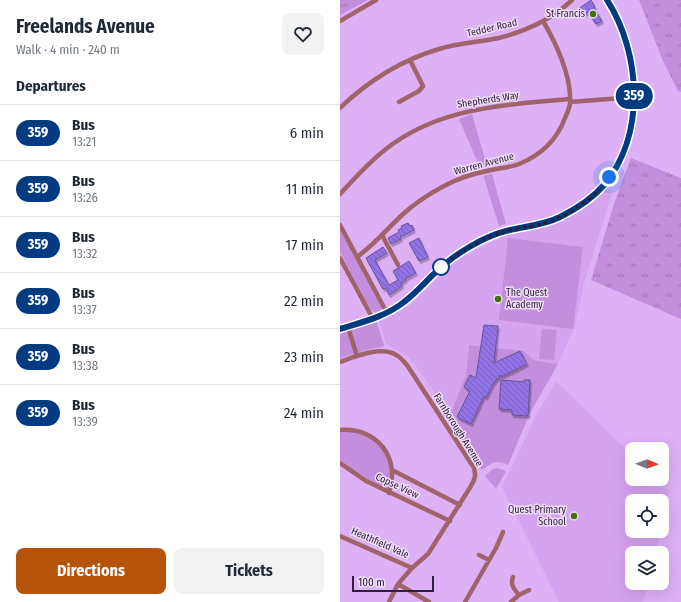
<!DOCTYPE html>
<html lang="en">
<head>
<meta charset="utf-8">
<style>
  :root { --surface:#fff; --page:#f2f2f3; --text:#1f2937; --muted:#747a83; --line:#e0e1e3; --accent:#b45309 }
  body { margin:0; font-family:"Fira Sans Condensed",sans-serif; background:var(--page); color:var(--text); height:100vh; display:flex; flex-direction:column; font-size:15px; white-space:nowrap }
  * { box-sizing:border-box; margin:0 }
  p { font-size:13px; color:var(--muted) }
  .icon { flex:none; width:22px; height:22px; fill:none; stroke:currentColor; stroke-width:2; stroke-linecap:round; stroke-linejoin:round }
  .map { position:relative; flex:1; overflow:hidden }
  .side { display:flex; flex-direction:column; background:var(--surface); width:340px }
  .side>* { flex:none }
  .badge { padding:0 8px; border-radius:13px; font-size:14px; line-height:26px }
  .needle { width:26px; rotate:91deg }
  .buttons { position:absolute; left:285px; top:442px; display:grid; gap:8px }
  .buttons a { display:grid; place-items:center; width:44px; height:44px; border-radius:8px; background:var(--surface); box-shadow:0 4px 16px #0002; font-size:20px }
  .scale { position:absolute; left:12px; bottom:10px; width:82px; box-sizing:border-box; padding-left:4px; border:2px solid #311e3a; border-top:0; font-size:11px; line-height:14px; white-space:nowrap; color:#311e3a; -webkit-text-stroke:3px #f0ddfa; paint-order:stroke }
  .you { position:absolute; width:20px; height:20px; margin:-10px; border:3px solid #fff; border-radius:50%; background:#1a73e8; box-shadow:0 0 0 6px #1a73e833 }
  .map>.badge { position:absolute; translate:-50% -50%; box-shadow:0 0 0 2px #fff }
  h2 { padding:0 16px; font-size:15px; line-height:36px }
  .round { display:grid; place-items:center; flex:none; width:42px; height:42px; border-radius:8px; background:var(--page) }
  .overview { display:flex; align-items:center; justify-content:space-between; height:68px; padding:0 16px }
  h1 { font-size:19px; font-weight:700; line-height:30px }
  .button { display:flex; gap:8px; margin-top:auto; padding:8px 16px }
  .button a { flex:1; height:46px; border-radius:8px; background:var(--accent); color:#fff; font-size:16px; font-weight:700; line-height:46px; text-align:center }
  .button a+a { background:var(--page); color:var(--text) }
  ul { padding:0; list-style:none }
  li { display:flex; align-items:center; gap:12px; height:56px; padding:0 16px; border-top:1px solid var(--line) }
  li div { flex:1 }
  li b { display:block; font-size:15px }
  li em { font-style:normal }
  li .badge { min-width:44px; font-weight:700; text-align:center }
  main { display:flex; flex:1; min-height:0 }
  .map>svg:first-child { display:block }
</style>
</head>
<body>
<main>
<section class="side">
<div class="overview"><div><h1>Freelands Avenue</h1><p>Walk · 4 min · 240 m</p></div><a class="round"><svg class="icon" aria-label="heart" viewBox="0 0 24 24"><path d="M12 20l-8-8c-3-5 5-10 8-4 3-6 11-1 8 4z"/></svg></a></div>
<h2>Departures</h2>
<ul>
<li><span class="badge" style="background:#003b80;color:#fff">359</span><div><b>Bus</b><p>13:21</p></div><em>6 min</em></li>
<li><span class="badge" style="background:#003b80;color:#fff">359</span><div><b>Bus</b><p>13:26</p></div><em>11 min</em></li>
<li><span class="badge" style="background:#003b80;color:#fff">359</span><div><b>Bus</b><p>13:32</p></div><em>17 min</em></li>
<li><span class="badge" style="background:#003b80;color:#fff">359</span><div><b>Bus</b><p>13:37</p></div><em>22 min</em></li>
<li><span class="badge" style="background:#003b80;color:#fff">359</span><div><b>Bus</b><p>13:38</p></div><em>23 min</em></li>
<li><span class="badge" style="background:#003b80;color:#fff">359</span><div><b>Bus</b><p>13:39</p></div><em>24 min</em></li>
</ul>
<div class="button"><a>Directions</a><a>Tickets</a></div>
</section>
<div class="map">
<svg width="341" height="602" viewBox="0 0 341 602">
  <defs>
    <pattern id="park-tufts" width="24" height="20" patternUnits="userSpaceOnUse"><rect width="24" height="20" fill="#c48edf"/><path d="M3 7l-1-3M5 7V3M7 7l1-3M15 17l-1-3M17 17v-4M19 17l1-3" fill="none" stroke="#a073b6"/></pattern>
    <pattern id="building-back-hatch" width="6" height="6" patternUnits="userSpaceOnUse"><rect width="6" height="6" fill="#9273e5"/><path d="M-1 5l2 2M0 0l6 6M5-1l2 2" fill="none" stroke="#785ebb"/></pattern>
    <filter id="shadow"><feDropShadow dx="1.5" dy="2.5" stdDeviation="0" flood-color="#0004"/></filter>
  </defs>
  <rect width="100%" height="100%" fill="#deb0f6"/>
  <path fill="#d6a3f0" d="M266,189L272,193L243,287L235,326L218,364L193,360L129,345L126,375L111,413L104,410L96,399L92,388L69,357L46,344L39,320L69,306L114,262L133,251L168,234L207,227L222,221L239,212L255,200Z
    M216,381L292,455V479H317L329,491L322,521V501H292V531H320L315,553H292V583H308L303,602H219L162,487L196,416Z"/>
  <path fill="#c48edf" d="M132,114L147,166L140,168L119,119Z
    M152,174L166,224L159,226L144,178V176Z
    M0,229L42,307L41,312L37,314L30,309L0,252Z
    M168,238L243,247L233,329L159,320Z
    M36,320L44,345L43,347L34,348L0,358V333Z
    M202,329L217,330L214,360L199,359Z
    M129,345L184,351L193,360L218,364L190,413L168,465C155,459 152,463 142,470L130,453L131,449L133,448L130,444L127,445L123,443L109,422L111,413L126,375Z
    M6,429L35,439L51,461L49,493L0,463V430Z
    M157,468L166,471L156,489L145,476L153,469Z"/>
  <path fill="url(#park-tufts)" d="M0,0H28L0,15Z
    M299,0H341V92L338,91L323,61Z
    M291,158L341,178V319L251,280L274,204Z"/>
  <path fill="url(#building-back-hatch)" stroke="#655499" filter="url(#shadow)" d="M251,0L255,7L254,8L262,21L256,24L248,12L243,15L238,9Z
    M68,223L70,226L72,225L74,230L60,237L61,239L51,244L48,238L59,232L58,230L62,228L61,226Z
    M79,238L88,257L79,261L69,243Z
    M43,247L47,253L35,260L49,285L58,280L53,271L69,261L76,273L65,279L66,280L61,283L62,286L49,295L46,288L43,289L26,258Z
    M144,325L158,326L154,363L180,351L187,364L161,377V375L156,380L153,384L146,398L144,396L131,424L117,417L130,391L124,387L130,375L136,378Z
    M161,380L184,382V380H190L188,416L172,415V410L159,409Z"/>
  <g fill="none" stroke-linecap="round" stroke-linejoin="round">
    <path stroke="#9e646a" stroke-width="4.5" d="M0,21L36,0
      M59,102L79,91L83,86L70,60
      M230,102L294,97
      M0,108C28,81 62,60 99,49C119,43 140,42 159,38C186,31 212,19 232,0
      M0,194C15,178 29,162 46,149C99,107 165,105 230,99
      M0,225L47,313
      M42,235L58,265
      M17,257C34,245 47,229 62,215C74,204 89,194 104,186C117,179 132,174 147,171C158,168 169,168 179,164C201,155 217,140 225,118C227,114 229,109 230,104C232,77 216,43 203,21
      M0,258L33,319
      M8,327L17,356
      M0,329C22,322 45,317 64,302C72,296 79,288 86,282C100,268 114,256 131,246C143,239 157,232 170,230C187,226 204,225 220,217C236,209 252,199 264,185C307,134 301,54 267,0
      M0,362C16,356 42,345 58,356C61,358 64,362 67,365L134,468C136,475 135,479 131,486L88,554L72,568L58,584L49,602
      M0,430C37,427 61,458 49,493
      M0,463L26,481L110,521
      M52,470L120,505
      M0,536L72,568
      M139,555L149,560
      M173,577C170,585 174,589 179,595
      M58,584L89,602
      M125,602L156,548L163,532
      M171,602L179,595L189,590"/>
  </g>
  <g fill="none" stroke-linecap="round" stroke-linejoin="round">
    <g stroke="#fff" stroke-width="9">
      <path id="line" d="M0,329C22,322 45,317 64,302C76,293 86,281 97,271C107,261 119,253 131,246C143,239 157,233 170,230C187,226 204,225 220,217C236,209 252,199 264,185C306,135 301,53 267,0"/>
    </g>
    <use href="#line" stroke="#003b80" stroke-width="6"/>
    <path stroke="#311e3a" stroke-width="4" stroke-dasharray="0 7.2" d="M101,267C120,252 142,238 167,231C179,227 193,227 206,223C231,215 254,198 269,177"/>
  </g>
  <g fill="#407502" stroke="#f0ddfa" stroke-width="1.5">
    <circle cx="253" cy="14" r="4"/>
    <circle cx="158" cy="299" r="4"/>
    <circle cx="234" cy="516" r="4"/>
  </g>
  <circle fill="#fff" stroke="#003b80" stroke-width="2" cx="101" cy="267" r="8"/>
  <g text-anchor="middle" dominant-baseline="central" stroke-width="3" stroke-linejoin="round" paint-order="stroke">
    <g font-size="10" fill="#311e3a" stroke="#f0ddfa" text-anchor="end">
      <text x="245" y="14">St Francis</text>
      <text x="166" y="293" text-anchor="start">The Quest<tspan x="166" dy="12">Academy</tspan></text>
      <text x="226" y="510">Quest Primary<tspan x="226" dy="12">School</tspan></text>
    </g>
    <g font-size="10" fill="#311e3a" stroke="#f0ddfa">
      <text transform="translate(152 28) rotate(-13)">Tedder Road</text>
      <text transform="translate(148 100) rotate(-9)">Shepherds Way</text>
      <text transform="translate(144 164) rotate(-15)">Warren Avenue</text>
      <text transform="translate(118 430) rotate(58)">Farnborough Avenue</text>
      <text transform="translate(57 486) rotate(25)">Copse View</text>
      <text transform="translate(40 543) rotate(24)">Heathfield Vale</text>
    </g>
  </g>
</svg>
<div class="buttons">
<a><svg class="needle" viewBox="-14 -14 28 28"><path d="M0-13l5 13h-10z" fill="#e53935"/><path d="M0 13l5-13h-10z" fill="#747a83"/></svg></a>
<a><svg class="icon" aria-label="locate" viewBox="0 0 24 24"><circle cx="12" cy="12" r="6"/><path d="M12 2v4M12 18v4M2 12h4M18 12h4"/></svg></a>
<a><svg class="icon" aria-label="layers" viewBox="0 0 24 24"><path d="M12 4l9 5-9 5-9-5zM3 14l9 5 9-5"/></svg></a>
</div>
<div class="scale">100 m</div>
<div class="you" style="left:269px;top:177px"></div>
<b class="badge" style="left:294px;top:96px;background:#003b80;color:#fff">359</b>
</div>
</main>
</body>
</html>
